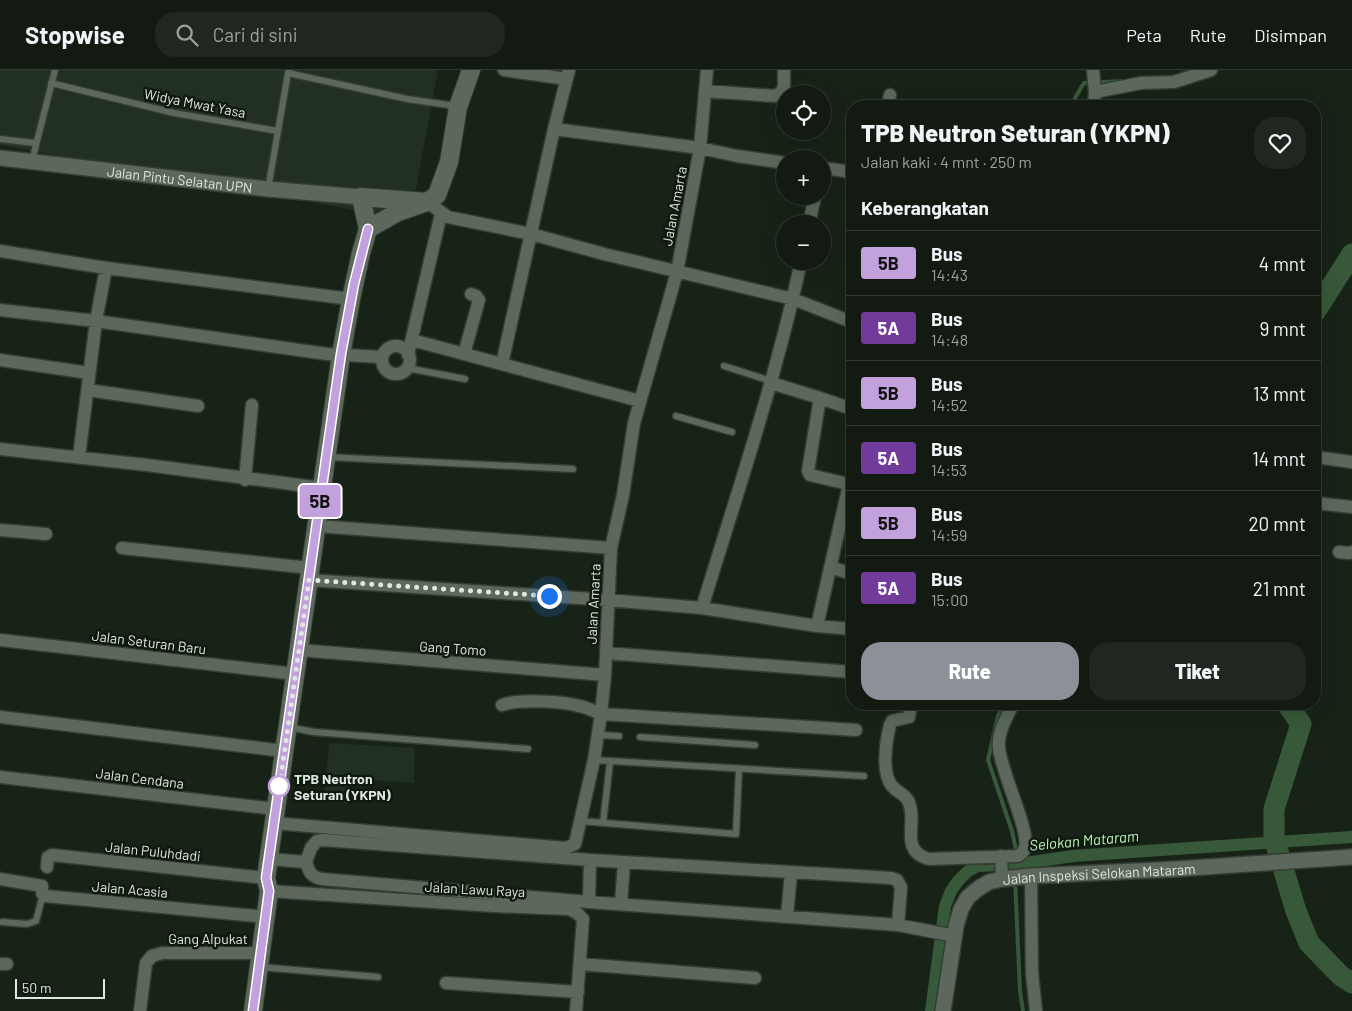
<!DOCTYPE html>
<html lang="id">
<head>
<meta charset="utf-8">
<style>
  :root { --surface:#121a12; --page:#1f2720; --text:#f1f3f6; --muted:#9ca19f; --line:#313832; --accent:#8c9099 }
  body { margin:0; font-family:Barlow,sans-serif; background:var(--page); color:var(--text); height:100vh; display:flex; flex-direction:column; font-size:19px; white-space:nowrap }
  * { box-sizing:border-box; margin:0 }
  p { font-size:16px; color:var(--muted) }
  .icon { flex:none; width:28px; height:28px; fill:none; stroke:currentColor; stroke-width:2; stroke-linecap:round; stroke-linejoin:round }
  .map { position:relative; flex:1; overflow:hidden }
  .panel { position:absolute; left:846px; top:30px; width:475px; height:610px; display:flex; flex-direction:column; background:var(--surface); border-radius:20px; box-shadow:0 5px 20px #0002,0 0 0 1px var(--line) }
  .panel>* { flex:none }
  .badge { padding:0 10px; border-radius:4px; font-size:18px; line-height:32px }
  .buttons { position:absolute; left:776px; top:15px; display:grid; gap:10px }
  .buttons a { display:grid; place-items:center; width:55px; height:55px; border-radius:50%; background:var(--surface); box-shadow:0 5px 20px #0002,0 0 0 1px var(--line); font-size:25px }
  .scale { position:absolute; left:15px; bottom:12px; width:90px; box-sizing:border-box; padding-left:5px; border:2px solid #e0e7e0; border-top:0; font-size:14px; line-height:18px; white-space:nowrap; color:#e0e7e0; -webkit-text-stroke:4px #0f1a0f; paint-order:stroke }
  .you { position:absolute; width:25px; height:25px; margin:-12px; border:4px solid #fff; border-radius:50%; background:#1a73e8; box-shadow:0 0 0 8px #1a73e833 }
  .map>.badge { position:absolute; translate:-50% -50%; box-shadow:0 0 0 2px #fff }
  h2 { padding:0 15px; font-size:19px; line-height:45px }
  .round { display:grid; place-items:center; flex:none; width:52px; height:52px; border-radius:20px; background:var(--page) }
  .overview { display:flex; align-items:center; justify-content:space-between; height:85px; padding:0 15px }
  h1 { font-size:24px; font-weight:800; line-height:38px }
  .action { display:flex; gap:10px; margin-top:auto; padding:10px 15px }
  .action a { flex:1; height:58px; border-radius:20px; background:var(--accent); color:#fff; font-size:20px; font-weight:800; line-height:58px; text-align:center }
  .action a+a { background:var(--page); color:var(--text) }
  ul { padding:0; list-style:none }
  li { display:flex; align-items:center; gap:15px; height:65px; padding:0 15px; border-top:1px solid var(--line) }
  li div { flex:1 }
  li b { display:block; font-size:19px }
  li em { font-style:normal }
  li .badge { min-width:55px; font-weight:700; text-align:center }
  header { display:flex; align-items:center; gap:30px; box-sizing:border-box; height:70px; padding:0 25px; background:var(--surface); border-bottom:1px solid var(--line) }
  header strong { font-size:24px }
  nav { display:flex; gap:28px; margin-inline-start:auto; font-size:18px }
  .search { width:350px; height:45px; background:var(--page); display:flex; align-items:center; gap:12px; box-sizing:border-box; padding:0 18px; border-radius:20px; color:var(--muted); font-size:19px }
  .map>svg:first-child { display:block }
</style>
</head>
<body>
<header>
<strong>Stopwise</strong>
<div class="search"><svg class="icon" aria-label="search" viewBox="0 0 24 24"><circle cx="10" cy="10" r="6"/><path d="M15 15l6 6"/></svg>Cari di sini</div>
<nav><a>Peta</a><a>Rute</a><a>Disimpan</a></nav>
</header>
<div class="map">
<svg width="1352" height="941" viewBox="0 0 1352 941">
  <rect width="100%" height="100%" fill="#182318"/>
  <path fill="#213021" d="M0,0H438L410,150L0,75Z
    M329,673L415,678L414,713L352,709L349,734L324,732Z"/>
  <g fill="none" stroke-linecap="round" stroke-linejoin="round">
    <path stroke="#385939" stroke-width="4" d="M1075,36V28L1084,13L1123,11
      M1005,634L998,646L988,690L1012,761L1019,794L1017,804
      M1015,810L1020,921L1023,941"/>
    <path stroke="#385939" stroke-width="12" d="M931,941L945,836L951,821L958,811L968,801L978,796L1019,794L1073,786L1352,767"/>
    <path stroke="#385939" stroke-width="21" d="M1315,242L1352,184
      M1287,634L1301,654L1274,739V768L1296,841L1309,873L1341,906L1352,913"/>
    <g stroke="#343c34" stroke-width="9">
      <path id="service" d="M289,0L288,3L407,29L456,36
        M51,13L174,43L278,61L288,3
        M0,69L35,73
        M32,91L55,0
        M268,119L278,61
        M724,296L771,311
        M407,298L465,309
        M676,346L732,362
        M327,387L573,399
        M288,657L314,662L528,679
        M598,665L619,666
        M640,667L755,675
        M594,690L864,706
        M581,751L736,764L739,699
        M603,753L610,692
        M2,852L27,854L36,851L43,824
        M260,897L378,907"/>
    </g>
    <g stroke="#343c34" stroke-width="15">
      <path id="minor" d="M504,0L567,9
        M569,0L554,59L700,78L737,86L785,93
        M1093,0L1095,22L1094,36
        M705,21L774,26L781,23L784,16V0
        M1095,22L1141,13L1174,12L1211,0
        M888,36L890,25
        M822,98L852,102
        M427,132L448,147L531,164L604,184L793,229L852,252
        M809,154L815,126
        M0,181L106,198L351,229
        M0,240L96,251L327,284L382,287
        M412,270L640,331
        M382 290a14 14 0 1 1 28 0a14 14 0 1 1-28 0Z
        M464,284L479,230L476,226L471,224
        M408,285L441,144
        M0,290L89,303
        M502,294L554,59
        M771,313L820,328L808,401L810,405L844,413L847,415L848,419L817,556
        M88,320L198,336
        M820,328L852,339
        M0,379L147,395L322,418
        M79,387L96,251L106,198
        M1315,387L1352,392
        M245,410L252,335
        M1315,433L1352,437
        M317,456L611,478
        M0,460L46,464
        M122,478L310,498
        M1339,482L1349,483L1352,482
        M830,497L852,504
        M309,510L608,530L702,538L817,556L852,559
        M702,538C737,423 776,309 801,191
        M0,570L295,604
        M299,580L605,605
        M606,583L852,602
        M911,634L909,647L892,651L890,655C886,671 881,703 892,716C899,724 908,725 910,736C916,756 900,781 929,789L1018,786C1021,784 1024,782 1025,778C1030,760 1001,702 999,678C997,663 1007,647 1013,634
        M502,635C517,629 563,631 579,636C586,637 594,641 601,644L856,660
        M0,647L284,681
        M0,707L276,739
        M274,753L566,778L575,774L594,690L601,644L605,605L611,478L623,425L634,353L677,202L700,78L707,0
        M1001,786L1002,809
        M269,789L306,792L311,778L317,771L323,770L590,790L891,808L897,810L901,817L898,855
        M306,792C309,802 311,807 322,809L589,832L898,855L955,866
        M47,797L48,787L52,785L266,808
        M1031,806L1032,903L1036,941
        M0,809L42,816V823L45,826L266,847
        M269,821L494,836L569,839L577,843L583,849L576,941
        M589,832L590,790
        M621,834L624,792
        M787,846L791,803
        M0,894H7
        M580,894L755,908
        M446,913L578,922
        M140,941L146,893L152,886L162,883H261"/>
    </g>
    <g stroke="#343c34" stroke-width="18">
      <g id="tertiary">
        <path id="s1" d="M0,88L268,119L361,127"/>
        <path id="s2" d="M943,941L956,856L961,839L968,827L979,818L989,812L1002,809L1031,806L1176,799L1352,787"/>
      </g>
    </g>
    <g stroke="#343c34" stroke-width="20">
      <path id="secondary" d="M427,132L361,127L368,159L398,142L427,132L437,125L449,92L458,37L471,0
        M253,941L269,821L266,808L341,285L351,229L361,183L368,159"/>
    </g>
    <use href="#service" stroke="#5b685b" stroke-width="6"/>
    <use href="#minor" stroke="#5b685b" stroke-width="12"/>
    <use href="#tertiary" stroke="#5b685b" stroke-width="15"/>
    <use href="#secondary" stroke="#5b685b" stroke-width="18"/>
  </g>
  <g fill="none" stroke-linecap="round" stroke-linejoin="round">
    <g stroke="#fff" stroke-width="11">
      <path id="line" d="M253,941L269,821L266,808L341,284L354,214L368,159"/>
    </g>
    <use href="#line" stroke="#c3a1dd" stroke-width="8"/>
    <path stroke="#e0e7e0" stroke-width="5" stroke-dasharray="0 9" d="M279,716V720L309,510L549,526"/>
  </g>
  <circle fill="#fff" stroke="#c3a1dd" stroke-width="2.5" cx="279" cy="716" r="10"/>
  <g text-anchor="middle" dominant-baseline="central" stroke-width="5" stroke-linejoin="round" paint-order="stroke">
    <g font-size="14" fill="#e0e7e0" stroke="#0f1a0f">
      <text transform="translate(195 33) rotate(11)">Widya Mwat Yasa</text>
      <text stroke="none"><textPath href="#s1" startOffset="181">Jalan Pintu Selatan UPN</textPath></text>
      <text transform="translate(674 136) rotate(-79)">Jalan Amarta</text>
      <text transform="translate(593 534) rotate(-87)">Jalan Amarta</text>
      <text transform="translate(149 572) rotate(7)">Jalan Seturan Baru</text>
      <text transform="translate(453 578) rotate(4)">Gang Tomo</text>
      <text transform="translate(140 708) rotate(7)">Jalan Cendana</text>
      <text transform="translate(153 781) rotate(6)">Jalan Puluhdadi</text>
      <text stroke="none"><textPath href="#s2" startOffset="254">Jalan Inspeksi Selokan Mataram</textPath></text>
      <text transform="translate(130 819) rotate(5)">Jalan Acasia</text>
      <text transform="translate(475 819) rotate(3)">Jalan Lawu Raya</text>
      <text x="208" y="868">Gang Alpukat</text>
    </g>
    <g font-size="14" font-weight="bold" fill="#e0e7e0" stroke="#0f1a0f" text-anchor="start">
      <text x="294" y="708">TPB Neutron<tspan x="294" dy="16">Seturan (YKPN)</tspan></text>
    </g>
    <g font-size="15" font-style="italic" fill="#bbf3bb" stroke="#0f1a0f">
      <text transform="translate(1084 770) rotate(-5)">Selokan Mataram</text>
    </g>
  </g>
</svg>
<div class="buttons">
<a><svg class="icon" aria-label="locate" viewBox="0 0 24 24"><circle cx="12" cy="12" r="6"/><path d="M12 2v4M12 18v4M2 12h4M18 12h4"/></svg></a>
<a>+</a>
<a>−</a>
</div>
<div class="scale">50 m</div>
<div class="you" style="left:549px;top:526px"></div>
<b class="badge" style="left:320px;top:431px;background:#c3a1dd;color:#111">5B</b>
<section class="panel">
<div class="overview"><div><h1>TPB Neutron Seturan (YKPN)</h1><p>Jalan kaki · 4 mnt · 250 m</p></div><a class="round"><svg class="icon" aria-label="heart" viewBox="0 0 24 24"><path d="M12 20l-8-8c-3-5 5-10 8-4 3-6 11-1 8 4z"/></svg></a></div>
<h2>Keberangkatan</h2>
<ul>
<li><span class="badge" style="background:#c3a1dd;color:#111">5B</span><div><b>Bus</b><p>14:43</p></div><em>4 mnt</em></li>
<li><span class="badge" style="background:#723a9b;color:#fff">5A</span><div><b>Bus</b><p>14:48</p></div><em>9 mnt</em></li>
<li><span class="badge" style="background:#c3a1dd;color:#111">5B</span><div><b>Bus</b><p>14:52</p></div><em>13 mnt</em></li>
<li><span class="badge" style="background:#723a9b;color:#fff">5A</span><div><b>Bus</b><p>14:53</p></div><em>14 mnt</em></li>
<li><span class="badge" style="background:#c3a1dd;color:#111">5B</span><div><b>Bus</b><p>14:59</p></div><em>20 mnt</em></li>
<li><span class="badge" style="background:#723a9b;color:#fff">5A</span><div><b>Bus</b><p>15:00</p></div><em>21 mnt</em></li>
</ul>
<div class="action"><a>Rute</a><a>Tiket</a></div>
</section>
</div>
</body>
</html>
